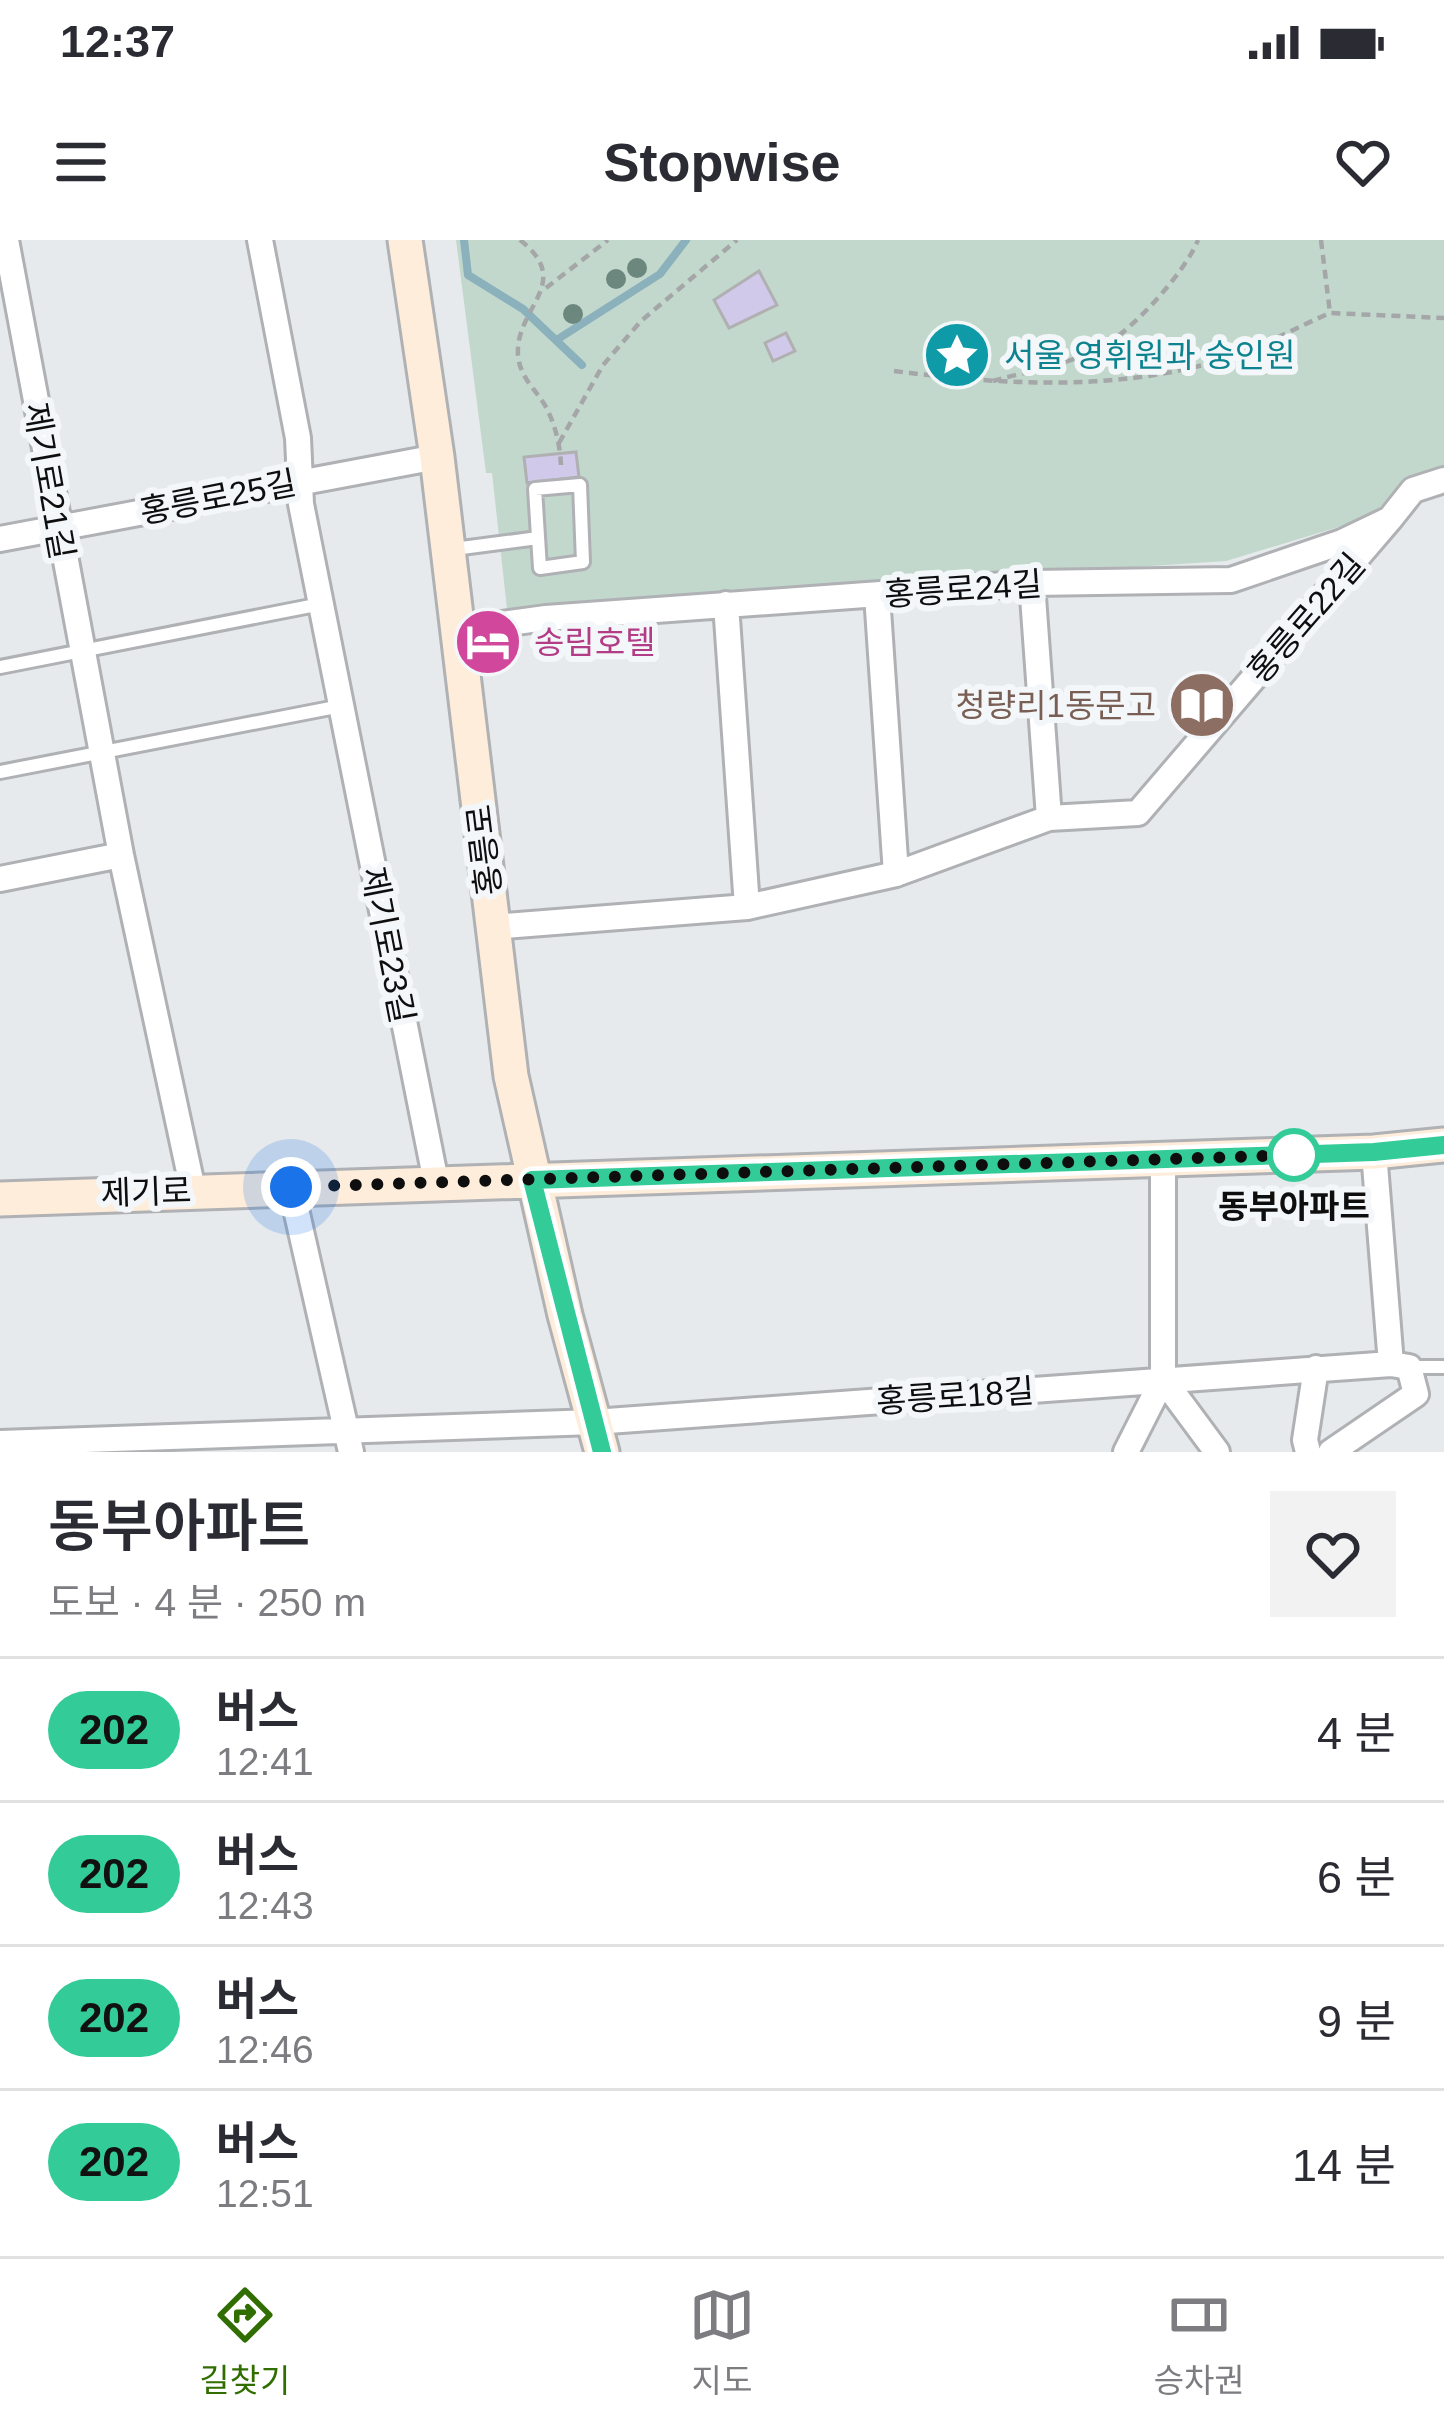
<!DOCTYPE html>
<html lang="ko">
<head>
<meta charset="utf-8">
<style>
  :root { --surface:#fff; --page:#f2f2f3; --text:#2b2b33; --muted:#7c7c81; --line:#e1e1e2; --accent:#316e01 }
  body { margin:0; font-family:Helvetica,"Noto Sans KR",sans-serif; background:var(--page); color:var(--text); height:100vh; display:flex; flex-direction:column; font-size:45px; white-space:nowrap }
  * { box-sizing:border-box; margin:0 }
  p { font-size:39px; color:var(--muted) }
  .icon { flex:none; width:66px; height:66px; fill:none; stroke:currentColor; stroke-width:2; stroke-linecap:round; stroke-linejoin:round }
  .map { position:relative; height:1212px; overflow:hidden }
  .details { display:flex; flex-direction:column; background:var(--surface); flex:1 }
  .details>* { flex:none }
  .badge { padding:0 24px; border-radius:39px; font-size:42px; line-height:78px }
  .you { position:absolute; width:60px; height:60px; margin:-30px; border:9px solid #fff; border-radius:50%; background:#1a73e8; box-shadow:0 0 0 18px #1a73e833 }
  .map>.badge { position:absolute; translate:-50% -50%; box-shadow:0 0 0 6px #fff }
  .round { display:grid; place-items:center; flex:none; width:126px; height:126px; border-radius:0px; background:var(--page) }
  .headline { display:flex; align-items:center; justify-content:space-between; height:204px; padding:0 48px }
  h1 { font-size:57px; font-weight:600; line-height:90px }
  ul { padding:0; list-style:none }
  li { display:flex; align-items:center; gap:36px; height:144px; padding:0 48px; border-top:3px solid var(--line) }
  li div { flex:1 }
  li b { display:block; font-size:45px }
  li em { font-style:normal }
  li .badge { min-width:132px; font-weight:700; text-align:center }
  .status { display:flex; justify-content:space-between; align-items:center; height:84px; padding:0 60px; background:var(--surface); direction:ltr }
  .status svg { height:33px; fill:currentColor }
  header { display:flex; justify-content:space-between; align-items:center; height:156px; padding:0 48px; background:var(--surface); font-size:54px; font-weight:600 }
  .dock { display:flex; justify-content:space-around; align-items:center; height:168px; border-top:3px solid var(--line); background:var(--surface); font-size:33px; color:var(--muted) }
  .dock a { display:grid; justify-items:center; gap:6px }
  .dock .on { color:var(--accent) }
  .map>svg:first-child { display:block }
</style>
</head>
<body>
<div class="status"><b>12:37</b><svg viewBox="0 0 49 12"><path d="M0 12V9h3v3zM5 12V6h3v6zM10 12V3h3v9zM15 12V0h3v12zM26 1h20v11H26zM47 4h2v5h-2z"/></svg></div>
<header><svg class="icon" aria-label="menu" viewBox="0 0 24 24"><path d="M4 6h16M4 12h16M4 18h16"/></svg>Stopwise<svg class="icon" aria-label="heart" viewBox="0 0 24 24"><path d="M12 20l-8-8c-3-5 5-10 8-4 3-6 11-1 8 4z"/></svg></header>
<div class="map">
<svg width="1444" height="1212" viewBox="0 0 1444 1212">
  <rect width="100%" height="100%" fill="#e7eaec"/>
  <path fill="#c3d8cc" d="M456,0H1444V229L1404,245L1368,278L1226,321L507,369L492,233H486Z"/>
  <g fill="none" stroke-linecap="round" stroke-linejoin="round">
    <path stroke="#8ab1bc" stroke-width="8" d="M464,0L468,35L523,69L582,125
      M558,99L660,34L686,0"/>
  </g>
  <path fill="#d0c9ea" stroke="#b0b0b3" stroke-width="3" d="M759,31L777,65L729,88L714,60Z
    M786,93L795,111L773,121L765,103Z
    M576,212L579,237L527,243L524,217Z"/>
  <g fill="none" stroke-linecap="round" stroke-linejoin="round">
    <g stroke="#afb1b4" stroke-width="18">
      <path id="service" d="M580,245L583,322L540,328L535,249Z
        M454,309L538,298
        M0,427L321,364
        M0,532L341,466
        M1409,1127H1444"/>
    </g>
    <g stroke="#afb1b4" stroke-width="30">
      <path id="minor" d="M6,0L121,615L193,950
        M260,0L298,198L301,264L436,942
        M0,299L437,217
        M1032,343L1049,578
        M877,355L896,634
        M726,364L747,667
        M457,390L546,378L1032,343L1231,340L1342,302L1390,279L1413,250L1444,240
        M0,639L121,615
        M493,687L747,667L896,634L1049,578L1138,573L1390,279
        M1374,912L1391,1124
        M1163,920V1139L1217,1212
        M291,947L351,1212
        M0,1203L594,1182L1391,1124L1409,1127L1416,1154L1331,1212
        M1126,1212L1163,1139
        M1308,1212L1305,1200L1316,1128"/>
    </g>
    <g stroke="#afb1b4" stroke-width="39">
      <path id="secondary" d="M405,0L437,217L511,836L565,1075L602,1212
        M0,959L1374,912L1444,905"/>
    </g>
    <path stroke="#a4a6a8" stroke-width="4.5" stroke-dasharray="9 6" stroke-linecap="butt" d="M520,0C575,43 515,67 518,115C520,140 538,150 548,171C556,188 560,206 561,225
      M1321,0L1330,73L1444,78
      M546,48L608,0
      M894,131C1004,145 1119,152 1228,118C1262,107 1297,87 1330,73
      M993,141C1028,131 1071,124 1103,106C1133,90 1186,31 1198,0
      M559,203L603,125L641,81L737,0"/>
    <use href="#service" stroke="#fff" stroke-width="12"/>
    <use href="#minor" stroke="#fff" stroke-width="24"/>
    <use href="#secondary" stroke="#feedda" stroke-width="33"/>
  </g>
  <g fill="#6c877d">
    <circle cx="637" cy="28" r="10"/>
    <circle cx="616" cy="39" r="10"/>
    <circle cx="573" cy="74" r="10"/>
  </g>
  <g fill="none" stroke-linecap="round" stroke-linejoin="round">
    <g stroke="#fff" stroke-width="27">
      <path id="line" d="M602,1212L532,940L1374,912L1444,905"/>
    </g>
    <use href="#line" stroke="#3c9" stroke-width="18"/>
    <path stroke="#0e0e0f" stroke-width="12" stroke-dasharray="0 21.6" d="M291,947L1294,915"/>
  </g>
  <defs>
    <g id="sight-disc" transform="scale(3.45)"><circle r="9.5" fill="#0f9aa8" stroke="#f4f7f9"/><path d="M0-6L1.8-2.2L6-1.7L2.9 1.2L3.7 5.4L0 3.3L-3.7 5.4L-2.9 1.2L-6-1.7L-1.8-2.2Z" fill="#fff"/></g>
    <g id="hotel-disc" transform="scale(3.45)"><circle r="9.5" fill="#d1479c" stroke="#f4f7f9"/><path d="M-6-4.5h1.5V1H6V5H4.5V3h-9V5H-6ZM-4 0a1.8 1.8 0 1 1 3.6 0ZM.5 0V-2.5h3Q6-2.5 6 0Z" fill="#fff"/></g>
    <g id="library-disc" transform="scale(3.45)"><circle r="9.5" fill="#8d6e63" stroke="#f4f7f9"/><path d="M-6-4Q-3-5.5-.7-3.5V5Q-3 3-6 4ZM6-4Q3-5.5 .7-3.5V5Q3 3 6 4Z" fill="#fff"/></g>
  </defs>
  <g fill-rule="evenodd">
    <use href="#sight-disc" x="957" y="115"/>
    <use href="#hotel-disc" x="488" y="402"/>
    <use href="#library-disc" x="1202" y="465"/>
  </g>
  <circle fill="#fff" stroke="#3c9" stroke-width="6" cx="1294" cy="915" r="24"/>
  <g text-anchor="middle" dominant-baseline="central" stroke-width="12" stroke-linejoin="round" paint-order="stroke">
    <g font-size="33" fill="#0d838f" stroke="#f4f7f9" text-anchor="start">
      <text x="1004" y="115">서울 영휘원과 숭인원</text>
    </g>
    <g font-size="33" fill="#0e0e0f" stroke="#f4f7f9">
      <text transform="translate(49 241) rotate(80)">제기로21길</text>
      <text transform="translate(218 257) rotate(-11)">홍릉로25길</text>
      <text transform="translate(963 349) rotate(-4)">홍릉로24길</text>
      <text transform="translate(1306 378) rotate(-49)">홍릉로22길</text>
      <text transform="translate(484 610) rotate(-97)">홍릉로</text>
      <text transform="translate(388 705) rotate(79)">제기로23길</text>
      <text transform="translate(146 952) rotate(-2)">제기로</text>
      <text transform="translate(955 1156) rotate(-4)">홍릉로18길</text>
    </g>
    <g font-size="33" fill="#b23c85" stroke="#f4f7f9" text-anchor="start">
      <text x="534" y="402">송림호텔</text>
    </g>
    <g font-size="33" fill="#785e54" stroke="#f4f7f9" text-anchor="end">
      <text x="1156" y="465">청량리1동문고</text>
    </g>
    <g font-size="33" font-weight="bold" fill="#0e0e0f" stroke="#f4f7f9">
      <text x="1294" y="966">동부아파트</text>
    </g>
  </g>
</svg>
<div class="you" style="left:291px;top:947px"></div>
</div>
<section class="details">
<div class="headline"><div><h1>동부아파트</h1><p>도보 · 4 분 · 250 m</p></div><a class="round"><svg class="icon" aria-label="heart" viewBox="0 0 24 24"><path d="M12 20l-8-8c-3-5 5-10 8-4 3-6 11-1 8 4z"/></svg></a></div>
<ul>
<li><span class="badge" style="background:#3c9;color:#111">202</span><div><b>버스</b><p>12:41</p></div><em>4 분</em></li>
<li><span class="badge" style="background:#3c9;color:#111">202</span><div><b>버스</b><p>12:43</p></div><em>6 분</em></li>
<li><span class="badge" style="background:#3c9;color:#111">202</span><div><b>버스</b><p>12:46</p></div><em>9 분</em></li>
<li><span class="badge" style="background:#3c9;color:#111">202</span><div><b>버스</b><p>12:51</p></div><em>14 분</em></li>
</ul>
</section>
<nav class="dock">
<a class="on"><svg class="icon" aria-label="directions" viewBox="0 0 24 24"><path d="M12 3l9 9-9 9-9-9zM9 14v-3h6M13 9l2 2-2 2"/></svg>길찾기</a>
<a><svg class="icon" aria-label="map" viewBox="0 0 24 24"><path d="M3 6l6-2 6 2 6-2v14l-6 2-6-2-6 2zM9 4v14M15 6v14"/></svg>지도</a>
<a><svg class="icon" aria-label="tickets" viewBox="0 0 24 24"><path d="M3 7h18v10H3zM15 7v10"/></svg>승차권</a>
</nav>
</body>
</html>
